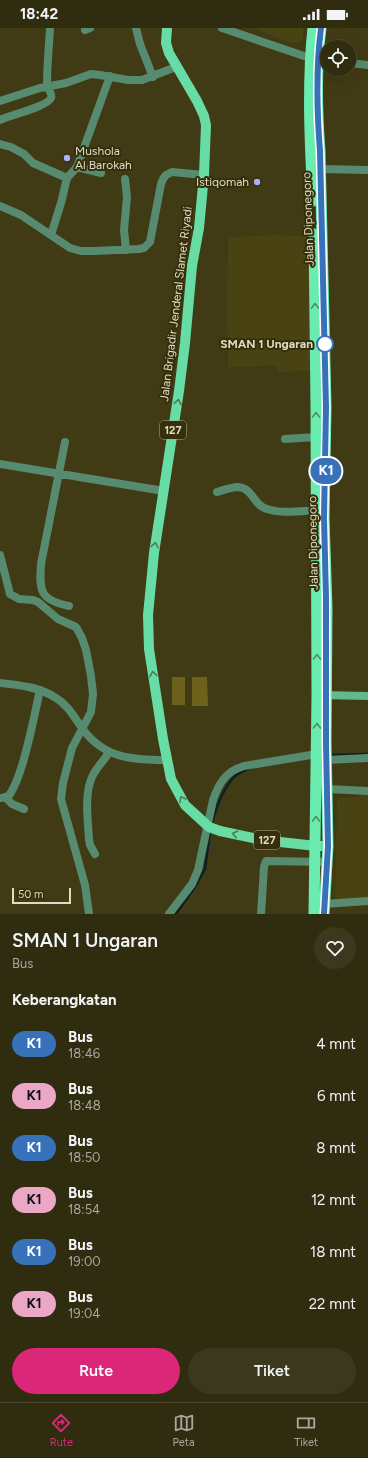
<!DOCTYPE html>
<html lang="id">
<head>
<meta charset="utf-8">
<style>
  :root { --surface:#302c10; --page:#3c381e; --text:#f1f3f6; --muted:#a8a79f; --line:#4b4830; --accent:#db2777 }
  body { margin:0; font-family:Figtree,sans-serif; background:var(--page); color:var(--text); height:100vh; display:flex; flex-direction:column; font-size:15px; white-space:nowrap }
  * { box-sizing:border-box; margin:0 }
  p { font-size:13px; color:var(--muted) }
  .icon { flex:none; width:22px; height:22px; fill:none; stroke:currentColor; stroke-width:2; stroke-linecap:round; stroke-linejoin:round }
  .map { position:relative; height:886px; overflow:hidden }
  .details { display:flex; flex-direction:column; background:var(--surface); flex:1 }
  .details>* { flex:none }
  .badge { padding:0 8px; border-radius:13px; font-size:14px; line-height:26px }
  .fabs { position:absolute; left:320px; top:12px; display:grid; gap:8px }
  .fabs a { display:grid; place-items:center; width:36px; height:36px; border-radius:50%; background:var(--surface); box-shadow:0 4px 16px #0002,0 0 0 1px var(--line); font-size:20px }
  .scale { position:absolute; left:12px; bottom:10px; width:59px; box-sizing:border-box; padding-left:4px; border:2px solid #dedbc7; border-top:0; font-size:11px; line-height:14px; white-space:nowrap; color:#dedbc7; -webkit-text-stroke:3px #353009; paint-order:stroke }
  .map>.badge { position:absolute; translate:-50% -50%; box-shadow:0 0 0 2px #fff }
  h2 { padding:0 12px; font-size:15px; line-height:36px }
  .round { display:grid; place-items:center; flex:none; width:42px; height:42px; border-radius:21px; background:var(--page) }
  .headline { display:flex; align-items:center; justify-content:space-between; height:68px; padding:0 12px }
  h1 { font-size:19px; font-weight:600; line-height:30px }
  .action { display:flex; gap:8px; margin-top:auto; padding:8px 12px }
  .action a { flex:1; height:46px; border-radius:24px; background:var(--accent); color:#fff; font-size:16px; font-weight:600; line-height:46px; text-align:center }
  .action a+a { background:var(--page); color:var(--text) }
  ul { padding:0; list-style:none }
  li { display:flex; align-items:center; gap:12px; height:52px; padding:0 12px }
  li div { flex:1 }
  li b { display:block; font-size:15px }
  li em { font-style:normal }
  li .badge { min-width:44px; font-weight:700; text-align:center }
  .status { display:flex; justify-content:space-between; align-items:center; height:28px; padding:0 20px; background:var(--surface); direction:ltr }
  .status svg { height:11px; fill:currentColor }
  .dock { display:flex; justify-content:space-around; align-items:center; height:56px; border-top:1px solid var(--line); background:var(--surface); font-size:11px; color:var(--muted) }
  .dock a { display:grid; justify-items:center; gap:2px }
  .dock .current { color:var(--accent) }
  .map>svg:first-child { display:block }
</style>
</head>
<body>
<div class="status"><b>18:42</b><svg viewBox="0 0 49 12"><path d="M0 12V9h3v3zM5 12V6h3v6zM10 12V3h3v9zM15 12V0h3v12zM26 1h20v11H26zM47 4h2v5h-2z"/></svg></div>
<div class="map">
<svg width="368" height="886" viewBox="0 0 368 886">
  <rect width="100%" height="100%" fill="#403a15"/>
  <path fill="#494213" d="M251,0H303V12L294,16Z
    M272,207L309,208L310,343L278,344L277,338L228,339L227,281L228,209Z
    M359,760L368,761V870L335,874L337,770L359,769Z"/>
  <path fill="#6c621c" d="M172,649H185V677H172Z
    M192,649H207L208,678H192Z"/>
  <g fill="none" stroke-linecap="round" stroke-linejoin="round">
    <path stroke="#0b2128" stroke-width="2.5" d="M329,727L368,726
      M212,795C216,780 223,761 234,749C237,746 243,743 248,741
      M176,886L195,859L205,841L210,804"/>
    <path stroke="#578b70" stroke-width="8" d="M136,0L140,16L153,49
      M85,2L90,0
      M0,73L40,60L66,55L91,46L100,47L128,52H142L176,39
      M0,92C9,87 47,79 51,70C53,66 47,60 47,56C47,37 49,19 50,0
      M0,116L11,119L24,126L33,135L67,150
      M77,139L101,145
      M320,141L368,142
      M125,151L127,169L124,202L126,222
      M0,178L21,187L70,220L81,223H94L139,221L144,220L150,214L161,156L163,151L166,147L172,144L204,147
      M51,207L61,175L67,150L77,139L110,48
      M285,411L316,409
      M65,414L41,536C39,563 40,572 69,578
      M0,436L164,463
      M217,464C224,462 231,459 238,459C253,460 254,478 267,481C282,486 301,483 317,482
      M0,527L10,566L19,571L33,572L38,574L58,591L76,599L82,610L86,622L91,648L93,666L91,684L72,720L63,755L61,771L85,857L89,886
      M326,732L368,730
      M327,761L368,763
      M5,769L12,776L24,781
      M0,770L8,769C23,750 34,688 40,662
      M95,826L90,817L89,811C88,792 84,767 92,749C96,740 104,733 109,724
      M324,876L368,873
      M169,886L192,856L198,842L213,772C219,755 226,743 244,738L317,726
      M261,886L264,839L266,833L327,834"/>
    <path stroke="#578b70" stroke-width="8" d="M222,0L310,30L327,32
      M349,35L368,37
      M0,655C19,657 40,659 56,670C68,677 74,689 82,700C104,731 133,732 167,732"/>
    <path stroke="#62b98e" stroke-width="8" d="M321,667L368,668"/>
    <path stroke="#68dca5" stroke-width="10" d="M167,0L166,15L169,25L197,73L204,88L206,97L204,147L199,200L192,238L185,315L179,363L154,525L148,587L149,621L163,711L171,751L185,777L209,799L220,803L262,812L316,818H328"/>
    <path stroke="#6aecb0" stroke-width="11" d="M313,0C307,57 310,116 313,173
      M321,0C316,39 317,84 320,123L326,379L324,490L327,580L326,714L328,818L324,886
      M314,886L317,668L316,379L314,206"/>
  </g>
  <defs><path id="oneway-chevron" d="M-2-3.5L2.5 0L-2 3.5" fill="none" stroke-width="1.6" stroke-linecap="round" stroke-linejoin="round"/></defs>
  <g stroke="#508e5c">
    <use href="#oneway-chevron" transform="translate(315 278) rotate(-91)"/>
    <use href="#oneway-chevron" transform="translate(316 387) rotate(-89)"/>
    <use href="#oneway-chevron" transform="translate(317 629) rotate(-90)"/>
    <use href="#oneway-chevron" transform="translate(317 698) rotate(-89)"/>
    <use href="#oneway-chevron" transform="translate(316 791) rotate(-89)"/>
  </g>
  <g stroke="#4c7d4f">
    <use href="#oneway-chevron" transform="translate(178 374) rotate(-81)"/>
    <use href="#oneway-chevron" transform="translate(155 517) rotate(-80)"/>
    <use href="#oneway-chevron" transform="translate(153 646) rotate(-99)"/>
    <use href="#oneway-chevron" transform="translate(182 771) rotate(-119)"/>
    <use href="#oneway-chevron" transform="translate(235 806) rotate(-168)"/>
  </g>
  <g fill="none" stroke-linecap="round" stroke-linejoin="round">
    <g stroke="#fff" stroke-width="9">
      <path id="line" d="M321,0C316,39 317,85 320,123L326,379L324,490L326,570V714L328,818L324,886"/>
    </g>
    <use href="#line" stroke="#3671b9" stroke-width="6"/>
  </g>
  <g fill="#abaffb" stroke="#353009" stroke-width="1.5">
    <circle cx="67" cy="130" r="4"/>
    <circle cx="257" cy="154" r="4"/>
  </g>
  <circle fill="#fff" stroke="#3671b9" stroke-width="2" cx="325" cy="316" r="8"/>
  <g text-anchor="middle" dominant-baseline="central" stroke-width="4" stroke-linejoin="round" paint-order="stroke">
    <g fill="#353009" stroke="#aba88e" stroke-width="1">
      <rect x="160" y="393" width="26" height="18" rx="3"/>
      <rect x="254" y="803" width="26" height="18" rx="3"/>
    </g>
    <g font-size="11" font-weight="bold" fill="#dedbc7">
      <text x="173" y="402">127</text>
      <text x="267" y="812">127</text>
    </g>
    <g font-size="12" fill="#dedbc7" stroke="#353009" text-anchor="start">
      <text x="75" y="123">Mushola<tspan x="75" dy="14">Al Barokah</tspan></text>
      <text x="249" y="154" text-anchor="end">Istiqomah</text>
    </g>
    <g font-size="12" fill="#dedbc7" stroke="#353009">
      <text transform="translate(308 191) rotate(-92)">Jalan Diponegoro</text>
      <text transform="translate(176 276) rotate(-83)">Jalan Brigadir Jenderal Slamet Riyadi</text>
      <text transform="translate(313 515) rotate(-91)">Jalan Diponegoro</text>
    </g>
    <g font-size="12" font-weight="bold" fill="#dedbc7" stroke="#353009" text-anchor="end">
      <text x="313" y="316">SMAN 1 Ungaran</text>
    </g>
  </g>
</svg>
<div class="fabs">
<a><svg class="icon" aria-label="locate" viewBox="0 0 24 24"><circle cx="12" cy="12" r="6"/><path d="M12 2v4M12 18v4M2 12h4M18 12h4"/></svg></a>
</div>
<div class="scale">50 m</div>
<b class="badge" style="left:326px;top:443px;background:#3671b9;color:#fff">K1</b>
</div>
<section class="details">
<div class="headline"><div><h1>SMAN 1 Ungaran</h1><p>Bus</p></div><a class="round"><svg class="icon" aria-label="heart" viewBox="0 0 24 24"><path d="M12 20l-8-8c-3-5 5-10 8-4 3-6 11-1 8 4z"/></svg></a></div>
<h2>Keberangkatan</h2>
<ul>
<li><span class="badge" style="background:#3671b9;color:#fff">K1</span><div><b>Bus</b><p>18:46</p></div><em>4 mnt</em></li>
<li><span class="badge" style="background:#eba7c6;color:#111">K1</span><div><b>Bus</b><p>18:48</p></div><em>6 mnt</em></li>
<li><span class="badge" style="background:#3671b9;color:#fff">K1</span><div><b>Bus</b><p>18:50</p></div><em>8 mnt</em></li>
<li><span class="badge" style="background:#eba7c6;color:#111">K1</span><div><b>Bus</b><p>18:54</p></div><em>12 mnt</em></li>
<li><span class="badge" style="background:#3671b9;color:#fff">K1</span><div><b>Bus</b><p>19:00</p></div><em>18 mnt</em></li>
<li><span class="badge" style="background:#eba7c6;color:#111">K1</span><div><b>Bus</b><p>19:04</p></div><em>22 mnt</em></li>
</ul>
<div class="action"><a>Rute</a><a>Tiket</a></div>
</section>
<nav class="dock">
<a class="current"><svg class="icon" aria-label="directions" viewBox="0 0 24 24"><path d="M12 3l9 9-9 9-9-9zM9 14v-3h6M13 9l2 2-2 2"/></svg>Rute</a>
<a><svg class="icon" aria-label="map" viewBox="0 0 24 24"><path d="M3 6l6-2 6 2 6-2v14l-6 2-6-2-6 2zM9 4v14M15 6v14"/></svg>Peta</a>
<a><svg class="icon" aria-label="tickets" viewBox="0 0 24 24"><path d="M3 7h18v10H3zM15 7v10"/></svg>Tiket</a>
</nav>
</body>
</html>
